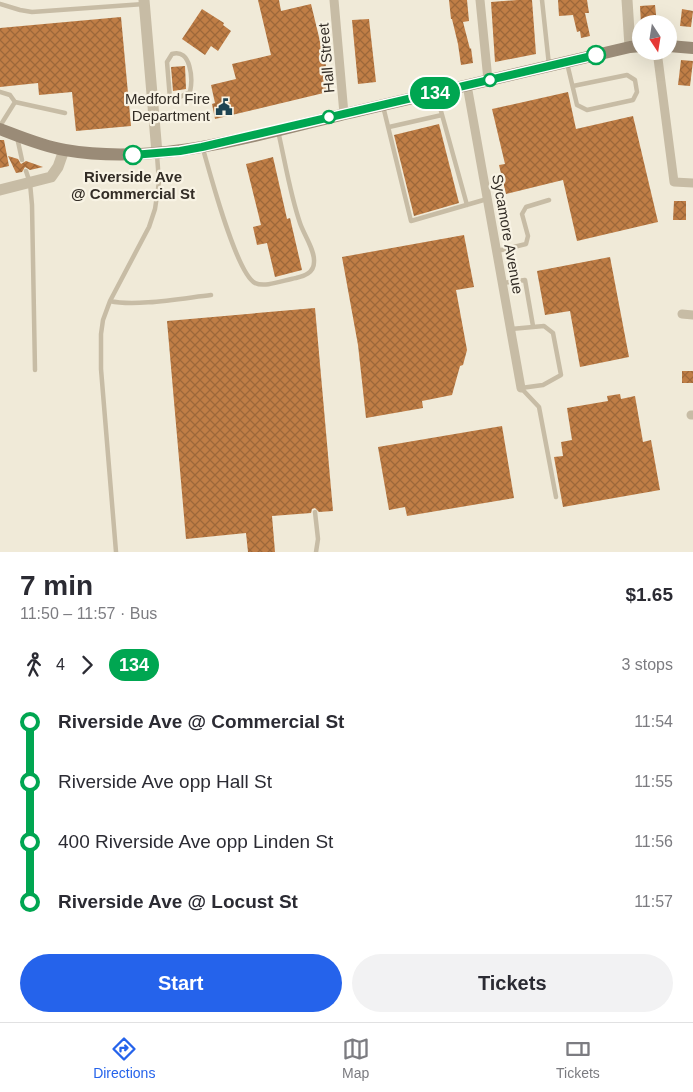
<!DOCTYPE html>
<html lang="en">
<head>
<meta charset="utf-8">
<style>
  :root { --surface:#fff; --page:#f2f2f3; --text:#2b2b33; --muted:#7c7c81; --line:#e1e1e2; --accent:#2563eb }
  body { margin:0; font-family:Helvetica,sans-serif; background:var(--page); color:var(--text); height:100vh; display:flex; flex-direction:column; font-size:19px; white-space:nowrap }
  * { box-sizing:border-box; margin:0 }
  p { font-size:16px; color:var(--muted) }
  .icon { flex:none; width:28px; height:28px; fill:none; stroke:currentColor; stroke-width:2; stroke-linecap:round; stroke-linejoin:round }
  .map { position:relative; height:552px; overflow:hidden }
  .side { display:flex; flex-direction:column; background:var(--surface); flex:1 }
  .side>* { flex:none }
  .badge { padding:0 10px; border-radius:16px; font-size:18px; line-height:32px }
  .needle { width:32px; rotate:168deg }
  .buttons { position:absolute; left:632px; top:15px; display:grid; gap:10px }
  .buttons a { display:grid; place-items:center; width:45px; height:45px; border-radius:50%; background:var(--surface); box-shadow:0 5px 20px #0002; font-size:25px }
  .map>.badge { position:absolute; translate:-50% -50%; box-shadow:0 0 0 2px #fff }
  .legs { display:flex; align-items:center; gap:8px; height:55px; padding:0 20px; font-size:16px }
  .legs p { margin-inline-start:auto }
  .overview { display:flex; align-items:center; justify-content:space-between; height:85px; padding:0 20px }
  h1 { font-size:28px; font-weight:700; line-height:38px }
  .primary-button { display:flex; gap:10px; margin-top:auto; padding:10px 20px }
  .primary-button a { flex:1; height:58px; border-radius:30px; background:var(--accent); color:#fff; font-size:20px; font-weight:700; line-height:58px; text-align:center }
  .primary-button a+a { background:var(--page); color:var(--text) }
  ul { padding:0 20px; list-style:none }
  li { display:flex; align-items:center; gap:18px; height:60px; font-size:19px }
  li i { display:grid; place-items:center; width:8px; height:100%; margin:0 6px; background:currentColor }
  li i::after { content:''; width:12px; height:12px; margin:-6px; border:4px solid; border-radius:50%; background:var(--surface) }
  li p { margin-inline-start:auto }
  li:first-child i { background:linear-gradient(#0000 50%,currentColor 0) }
  li:last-child i { background:linear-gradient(currentColor 50%,#0000 0) }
  .dock { display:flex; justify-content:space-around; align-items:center; height:70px; border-top:1px solid var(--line); background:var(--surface); font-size:14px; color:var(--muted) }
  .dock a { display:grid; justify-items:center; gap:2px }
  .dock .active { color:var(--accent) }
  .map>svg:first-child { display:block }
</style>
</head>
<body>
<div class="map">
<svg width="693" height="552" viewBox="0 0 693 552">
  <defs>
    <pattern id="building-cross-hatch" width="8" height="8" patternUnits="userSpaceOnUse" patternTransform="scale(1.25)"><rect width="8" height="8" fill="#c07e46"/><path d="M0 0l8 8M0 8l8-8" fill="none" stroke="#9d683a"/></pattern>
  </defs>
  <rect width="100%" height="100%" fill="#f0ead8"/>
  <path fill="url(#building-cross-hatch)" d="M258,0H279L281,11L311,4L332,91L215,119L212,104L215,103L211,85L236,79L232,64L271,55Z
    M449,0H467L469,21L463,22L470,49L471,48L473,63L461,65L458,44L452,19H451Z
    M517,0H532L536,54L495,62L491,2Z
    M558,0H587L589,13H585L590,36L581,38L580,31L577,32L573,15L559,16Z
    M655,5L657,24H641L640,6Z
    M202,9L224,23L223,25L231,31L218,51L211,46L205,55L182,39Z
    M682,9L693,11L691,27L680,26Z
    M121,17L131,126L76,131L72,92L39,95L38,83L0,87V28Z
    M369,19L376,82L358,84L352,20Z
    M681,60L693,61L690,86L678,85Z
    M185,66L186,89L173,91L171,67Z
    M568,92L576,129L633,116L658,222L577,241L563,180L506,194L499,165L505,164L492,109Z
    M439,124L459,203L414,216L394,135Z
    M0,140H4L9,166L0,168Z
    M8,156L18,159L21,164L26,161L43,167L30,170L25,167L22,172L16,173Z
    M273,157L287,219L290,218L302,270L275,277L267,243L257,245L253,227L261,225L246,164Z
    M674,201H686V220H673Z
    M464,235L474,287L456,290L467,350L463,365L460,366L452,395L422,401L423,408L366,418L358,345L342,257Z
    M610,257L629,357L580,367L570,311L545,315L537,271Z
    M315,308L333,511L319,512L315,508L312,509L311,513L272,516L275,552H248L246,533L186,539L167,321Z
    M682,371H693V383H682Z
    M620,394L621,399L635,396L643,442L651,440L660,490L563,507L554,457L563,456L561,442L572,440L567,408L608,401L607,396Z
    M502,426L514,498L407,516L405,507L389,510L378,447Z"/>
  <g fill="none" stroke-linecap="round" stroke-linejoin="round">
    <path stroke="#c7bca5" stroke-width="4.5" d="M542,0L549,65
      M0,4L20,10L32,12L144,4
      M567,63L577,105L587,110L633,100L637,92L635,80L627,75L573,86
      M0,92L10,95L15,102
      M436,93L467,205
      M153,102L180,97L190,92C193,79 191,48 172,54L167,62L170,99
      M383,106L411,221L487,199
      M0,126L15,102L65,113
      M389,127L442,115
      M17,137L22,160
      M203,149C210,173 236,273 255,283C265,288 284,280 296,278C304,276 314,273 314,262C315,250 304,235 300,223C290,194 285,161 278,131
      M26,171L30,183L32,205L35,370
      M497,251L526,244L528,236L522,214L526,207L549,200
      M503,283L525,280L533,326
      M110,301C135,307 184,298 211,295
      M511,329L544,326L553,333L561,375L543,385L521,388
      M521,388L539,407L556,497
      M315,512L318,539L316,552
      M116,552L101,369V334L103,320L110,301L149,227L155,209L159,182L157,155"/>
    <path stroke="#c7bca5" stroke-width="9" d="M334,0L344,114
      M480,0L488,80
      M657,51L674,182L693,183
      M467,85L521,388
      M682,314L693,315
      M691,415H693"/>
    <path stroke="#c7bca5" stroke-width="11" d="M144,0L157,153
      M627,0L630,47
      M0,190L51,177L58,167L64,150"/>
    <path stroke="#9a8b77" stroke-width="12" d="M669,46L693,48
      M0,129C21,137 42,146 65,150C165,167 265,132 362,110C451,89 541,68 630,47L641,46"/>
  </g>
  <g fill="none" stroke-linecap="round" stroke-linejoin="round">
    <g stroke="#fff" stroke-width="11">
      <path id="line-1" d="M133,155L180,151L202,147L596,55"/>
    </g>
    <use href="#line-1" stroke="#00a651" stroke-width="8"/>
  </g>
  <defs>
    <g id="civic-bare" transform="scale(1.35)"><path d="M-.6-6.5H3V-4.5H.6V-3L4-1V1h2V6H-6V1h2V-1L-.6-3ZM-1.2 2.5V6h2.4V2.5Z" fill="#1e4452" stroke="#f8f3e4" stroke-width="2.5" paint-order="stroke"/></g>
  </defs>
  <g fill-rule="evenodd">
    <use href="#civic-bare" x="224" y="107"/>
  </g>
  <g fill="#fff" stroke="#00a651" stroke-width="2.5">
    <circle cx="596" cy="55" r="9"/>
    <circle cx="490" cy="80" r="6"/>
    <circle cx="329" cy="117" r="6"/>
    <circle cx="133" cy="155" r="9"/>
  </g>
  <g text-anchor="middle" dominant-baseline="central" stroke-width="4.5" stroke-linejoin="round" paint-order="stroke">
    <g font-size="15" fill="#332d26" stroke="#f8f3e4">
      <text transform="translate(326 58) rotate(-95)">Hall Street</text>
      <text transform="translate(508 234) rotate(80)">Sycamore Avenue</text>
    </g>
    <g font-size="15" fill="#332d26" stroke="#f8f3e4" text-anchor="end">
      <text x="210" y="98">Medford Fire<tspan x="210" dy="17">Department</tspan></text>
    </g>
    <g font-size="15" font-weight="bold" fill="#332d26" stroke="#f8f3e4">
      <text x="133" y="176">Riverside Ave<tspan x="133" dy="17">@ Commercial St</tspan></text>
    </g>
  </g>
</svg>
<div class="buttons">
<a><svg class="needle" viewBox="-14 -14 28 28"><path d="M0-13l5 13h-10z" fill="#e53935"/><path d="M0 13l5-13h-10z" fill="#7c7c81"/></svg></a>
</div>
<b class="badge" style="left:435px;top:93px;background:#00a651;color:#fff">134</b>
</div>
<section class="side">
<div class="overview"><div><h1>7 min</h1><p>11:50 – 11:57 · Bus</p></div><b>$1.65</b></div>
<div class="legs"><svg class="icon" aria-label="walk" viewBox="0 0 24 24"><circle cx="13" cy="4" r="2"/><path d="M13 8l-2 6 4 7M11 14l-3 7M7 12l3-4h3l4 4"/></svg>4<svg class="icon" aria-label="forward" viewBox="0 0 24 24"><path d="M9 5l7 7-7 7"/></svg><b class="badge" style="background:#00a651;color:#fff">134</b><p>3 stops</p></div>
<ul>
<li><i style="color:#00a651"></i><b>Riverside Ave @ Commercial St</b><p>11:54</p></li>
<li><i style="color:#00a651"></i><span>Riverside Ave opp Hall St</span><p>11:55</p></li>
<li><i style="color:#00a651"></i><span>400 Riverside Ave opp Linden St</span><p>11:56</p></li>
<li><i style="color:#00a651"></i><b>Riverside Ave @ Locust St</b><p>11:57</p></li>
</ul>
<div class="primary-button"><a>Start</a><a>Tickets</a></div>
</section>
<nav class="dock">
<a class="active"><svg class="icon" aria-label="directions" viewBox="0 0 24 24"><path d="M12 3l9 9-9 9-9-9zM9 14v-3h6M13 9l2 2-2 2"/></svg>Directions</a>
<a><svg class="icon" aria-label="map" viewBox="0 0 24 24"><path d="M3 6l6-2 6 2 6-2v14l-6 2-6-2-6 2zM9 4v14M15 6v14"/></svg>Map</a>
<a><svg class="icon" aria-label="tickets" viewBox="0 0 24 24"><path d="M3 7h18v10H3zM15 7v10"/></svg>Tickets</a>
</nav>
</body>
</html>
